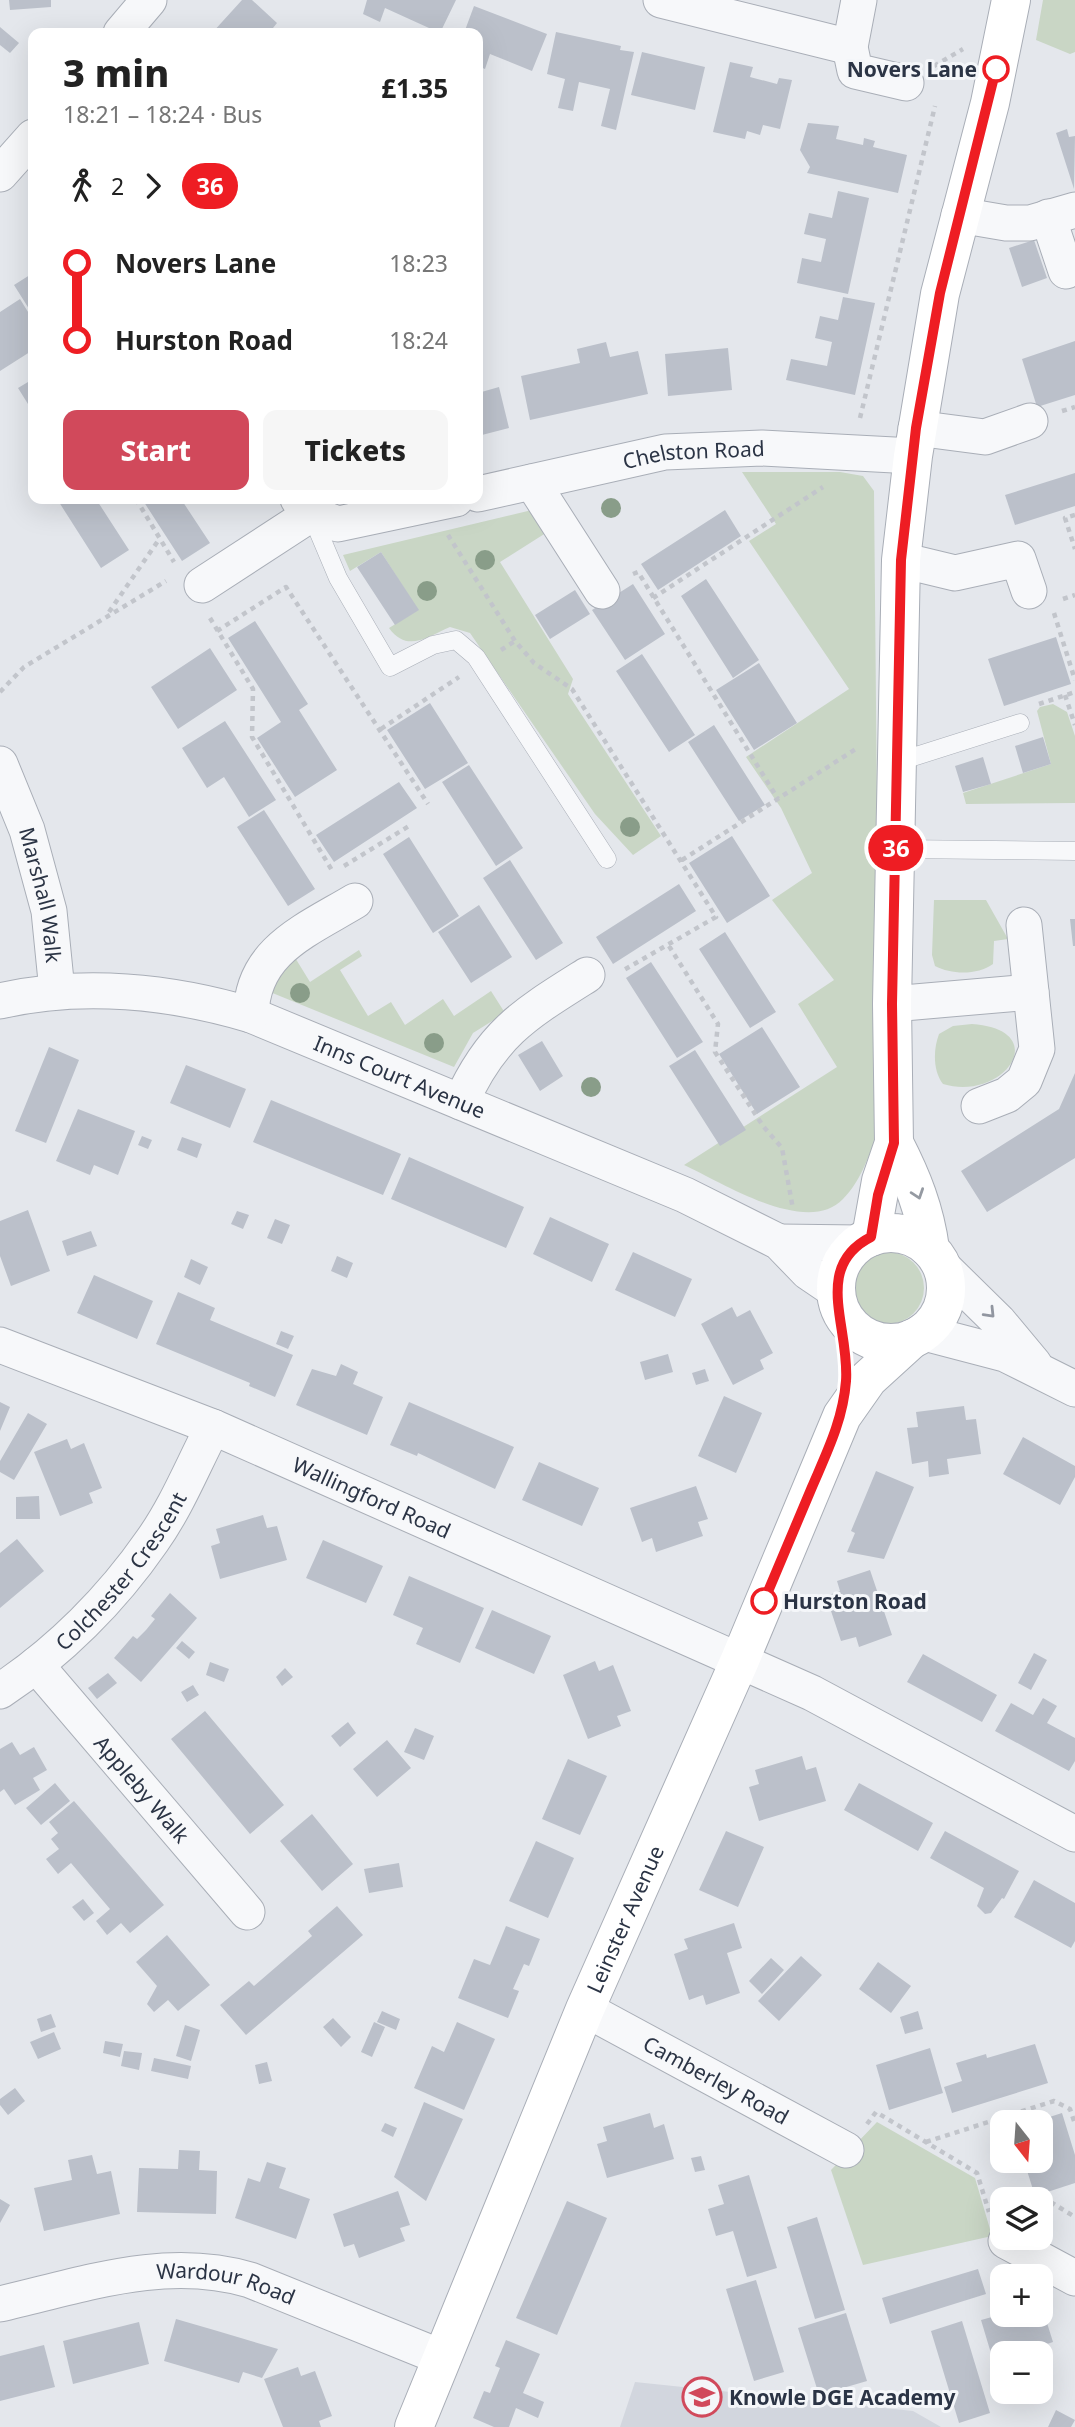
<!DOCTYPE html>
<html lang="en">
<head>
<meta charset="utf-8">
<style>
  :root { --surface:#fff; --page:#f6f6f6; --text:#222; --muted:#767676; --accent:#d1495b }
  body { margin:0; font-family:"Noto Sans",sans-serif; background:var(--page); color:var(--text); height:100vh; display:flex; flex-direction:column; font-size:26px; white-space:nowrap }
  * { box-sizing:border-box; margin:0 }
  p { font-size:23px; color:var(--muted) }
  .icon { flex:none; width:38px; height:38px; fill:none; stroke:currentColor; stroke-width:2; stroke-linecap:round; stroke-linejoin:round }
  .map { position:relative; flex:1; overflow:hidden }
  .sheet { position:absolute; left:28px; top:28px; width:455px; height:476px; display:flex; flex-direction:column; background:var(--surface); border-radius:14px; box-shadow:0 7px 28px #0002 }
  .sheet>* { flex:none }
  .badge { padding:0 14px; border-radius:23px; font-size:24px; line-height:46px }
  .needle { width:46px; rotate:163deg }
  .tools { position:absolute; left:990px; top:2110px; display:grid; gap:14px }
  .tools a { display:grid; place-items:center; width:63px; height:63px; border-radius:14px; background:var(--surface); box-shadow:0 7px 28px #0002; font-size:35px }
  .map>.badge { position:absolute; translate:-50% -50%; box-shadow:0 0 0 4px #fff }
  .legs { display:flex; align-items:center; gap:10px; height:77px; padding:0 35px; font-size:23px }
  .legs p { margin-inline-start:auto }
  .head { display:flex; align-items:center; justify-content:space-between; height:119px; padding:0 35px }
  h1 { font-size:38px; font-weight:800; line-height:52px }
  .action { display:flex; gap:14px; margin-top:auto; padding:14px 35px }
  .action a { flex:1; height:80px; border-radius:14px; background:var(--accent); color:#fff; font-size:28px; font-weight:800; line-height:80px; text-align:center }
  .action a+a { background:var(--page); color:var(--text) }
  ul { padding:0 35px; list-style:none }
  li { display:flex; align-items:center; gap:24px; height:77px; font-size:26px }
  li i { display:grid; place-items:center; width:10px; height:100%; margin:0 9px; background:currentColor }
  li i::after { content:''; width:18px; height:18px; margin:-9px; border:5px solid; border-radius:50%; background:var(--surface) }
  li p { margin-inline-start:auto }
  li:first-child i { background:linear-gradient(#0000 50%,currentColor 0) }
  li:last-child i { background:linear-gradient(currentColor 50%,#0000 0) }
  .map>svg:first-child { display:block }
</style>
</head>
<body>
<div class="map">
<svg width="1075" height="2427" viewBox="0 0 1075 2427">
  <rect width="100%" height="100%" fill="#e4e7ec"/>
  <path fill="#d2d6de" d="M635,2382L913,2411L941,2427H620Z"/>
  <path fill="#c9d6c5" d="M1043,0H1075V52L1070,54L1036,40Z
    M742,472H840L863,476L874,491L880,1127C870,1152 862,1180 843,1199C807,1237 723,1183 684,1165L837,1067L798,1004L834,980L772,900L812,873L781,808L746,757L849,689L749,541L776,524Z
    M532,510L549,531L500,562L573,679L568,694L661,836L633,855L595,814L470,633L450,627C427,637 407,653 389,628L418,610L381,552L350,571L343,555Z
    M1053,704L1067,712L1075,736V803L966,804L963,793L1051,764L1037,711L1040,707Z
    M934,900H986L1008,939L994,941L993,964C978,975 952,975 935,966L932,955Z
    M359,950L362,956L340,970L368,1016L391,1002L405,1025L443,999L454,1016L491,991L505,1013L473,1033L454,1067L270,992L294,956L310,982Z
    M972,1024C1054,1030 1004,1102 943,1084C933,1071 933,1050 939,1034L953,1026Z
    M852 1288a36 36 0 1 1 72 0a36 36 0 1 1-72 0Z
    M877,2122L975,2178L992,2236L863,2265L831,2170Z"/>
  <path fill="#bbc0ca" d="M9,0H51V7L10,10Z
    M242,0H252L277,23L269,33H212Z
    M367,0H456L440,33L385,8L380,22L363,14Z
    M474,6L547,34L532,71L490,54L485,69L478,66V33H464Z
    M0,27L19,43L10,53L0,45Z
    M556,32L621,46L620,50L634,52L616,130L601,126L610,89L579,82L573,111L558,108L565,79L547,74Z
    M642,52L705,67L695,110L631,95Z
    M730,62L753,67L750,77L777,84L779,78L792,80L780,129L763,125L760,135L747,131L745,139L713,132Z
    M808,123L839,126L836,139L863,145L864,138L875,141L873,147L907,155L898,193L807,173L810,167L800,150Z
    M1067,129L1069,137L1075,136L1074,189L1056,133Z
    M838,191L869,198L848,294L797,283L802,258L821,262L826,239L804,234L809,213L832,218Z
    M1034,240L1047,278L1022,287L1009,248Z
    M33,273V310L31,312L14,285Z
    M843,297L875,303L855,395L786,380L791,359L827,366L832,342L815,338L820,316L838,320Z
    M20,299L33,320V350L0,371V312Z
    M1075,341V395L1037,407L1022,359Z
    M606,342L610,357L638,351L648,394L530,420L521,376L580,363L577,349Z
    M728,348L732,390L668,396L665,354Z
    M33,379V412L18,388Z
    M499,387L509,428L478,436V393Z
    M1075,473V506L1015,525L1005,495Z
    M57,499H96L129,550L101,568Z
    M142,499H181L210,543L182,561Z
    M725,510L741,536L658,590L641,564Z
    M381,552L419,610L395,625L357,567Z
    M706,579L759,660L733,678L681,596Z
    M633,584L665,634L625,660L592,610Z
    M575,590L590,614L550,639L535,615Z
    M255,621L308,704L299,710L337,770L295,797L257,738L281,722L228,638Z
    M1056,637L1071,684L1004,706L988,659Z
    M210,648L237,690L178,729L151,687Z
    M642,654L695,735L669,752L616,671Z
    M759,663L797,723L754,750L716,690Z
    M430,703L468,763L425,789L387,730Z
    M225,721L276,800L249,817L224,777L207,788L182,748Z
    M714,725L765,805L739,821L688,742Z
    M1043,737L1051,764L1023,773L1015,746Z
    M983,757L991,784L963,792L955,766Z
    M469,765L523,848L496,866L442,782Z
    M399,782L417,808L334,862L316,835Z
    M264,810L315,889L288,906L237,827Z
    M732,836L770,896L727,923L689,863Z
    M409,837L459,916L433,933L383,854Z
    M510,860L563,943L536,960L483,878Z
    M679,884L696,911L613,964L596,937Z
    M479,905L512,957L471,983L438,932Z
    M1070,919H1075V946H1073Z
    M725,932L776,1012L750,1028L699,949Z
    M651,962L703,1042L677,1058L626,978Z
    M762,1027L800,1087L757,1114L719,1054Z
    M542,1041L563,1076L540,1091L518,1055Z
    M49,1047L79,1060L46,1143L15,1131Z
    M695,1050L746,1130L720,1146L669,1066Z
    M186,1065L246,1089L230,1128L170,1103Z
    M1075,1073V1158L987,1212L961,1171L1059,1109Z
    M271,1100L401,1154L383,1195L253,1142Z
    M78,1109L135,1131L118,1175L94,1165L90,1175L56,1161Z
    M142,1136L152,1140L148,1149L138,1145Z
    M182,1137L202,1144L197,1158L177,1150Z
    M409,1157L524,1207L506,1248L391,1199Z
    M28,1210L50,1271L11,1286L0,1256V1221Z
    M237,1211L249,1215L243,1229L231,1224Z
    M550,1217L609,1244L592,1282L533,1254Z
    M275,1219L290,1225L282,1244L267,1238Z
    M91,1231L97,1246L67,1256L62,1241Z
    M633,1252L692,1279L675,1317L615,1290Z
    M337,1256L353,1263L347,1278L331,1271Z
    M191,1259L208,1267L200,1285L184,1277Z
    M94,1275L153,1301L137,1339L77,1313Z
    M178,1292L215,1308L210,1320L293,1355L275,1397L249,1386L250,1383L156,1344Z
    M732,1307L737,1317L750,1310L773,1353L760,1360L764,1369L733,1385L701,1324Z
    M281,1331L294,1336L288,1349L276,1344Z
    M668,1354L673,1372L645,1380L640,1362Z
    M341,1364L358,1372L353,1384L383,1397L367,1435L296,1405L312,1369L336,1376Z
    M705,1369L709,1381L696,1385L692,1373Z
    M724,1396L762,1413L736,1473L698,1456Z
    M0,1402L10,1407L0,1431Z
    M409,1402L514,1447L495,1489L418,1453L417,1456L390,1445Z
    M964,1406L966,1420L976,1419L981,1454L947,1459L949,1474L929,1477L928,1461L912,1464L907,1428L918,1427L916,1412Z
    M28,1413L47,1424L14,1480L0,1472V1461Z
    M1023,1437L1075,1466V1477L1060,1505L1003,1474Z
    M67,1439L71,1449L84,1443L102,1488L89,1493L93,1503L60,1516L34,1452Z
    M539,1462L599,1488L582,1526L522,1500Z
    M876,1471L914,1487L884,1559L847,1552L855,1533L851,1531Z
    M696,1486L708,1519L698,1522L703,1536L656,1552L652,1538L642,1542L630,1508Z
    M39,1496L40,1519H16V1497Z
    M263,1515L267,1528L277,1526L287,1560L220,1579L211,1546L220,1543L216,1529Z
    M17,1539L44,1571L0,1608V1553Z
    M323,1540L383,1566L366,1603L306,1578Z
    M870,1570L892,1635L859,1647L856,1637L841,1641L826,1596L840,1591L837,1581Z
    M409,1576L484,1608L460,1663L416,1644L423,1628L393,1615Z
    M170,1593L197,1618L141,1682L114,1658L133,1636L137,1639L146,1630L155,1619L151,1616Z
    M492,1610L551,1636L534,1674L475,1648Z
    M182,1641L195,1652L189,1659L176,1648Z
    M1034,1653L1047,1660L1031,1690L1018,1683Z
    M923,1654L997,1695L982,1722L907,1682Z
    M595,1661L599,1671L613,1665L631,1711L617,1716L621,1726L588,1739L563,1675Z
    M210,1662L229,1669L224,1682L206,1675Z
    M285,1668L293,1677L282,1686L276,1677Z
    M108,1673L117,1683L97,1699L88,1688Z
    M193,1685L199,1695L187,1702L181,1692Z
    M1043,1698L1057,1706L1047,1723L1075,1738V1761L1069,1771L995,1731L1011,1703L1033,1715Z
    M205,1711L284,1805L250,1834L171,1739Z
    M348,1722L356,1733L340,1747L331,1736Z
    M415,1728L434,1736L424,1760L404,1752Z
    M387,1740L411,1768L377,1797L353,1769Z
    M12,1742L20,1755L34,1747L47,1770L33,1778L40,1790L15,1805L4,1789L0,1792V1749Z
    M802,1756L806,1770L816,1767L826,1801L759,1821L749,1787L759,1784L755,1770Z
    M568,1759L607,1776L580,1835L542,1819Z
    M55,1783L70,1801L41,1825L26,1808Z
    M859,1783L933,1823L918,1851L844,1810Z
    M74,1801L164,1905L130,1933L121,1923L107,1935L96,1921L110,1909L71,1863L58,1874L46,1859L59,1849L51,1839L58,1833L49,1822Z
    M312,1814L353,1864L322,1891L280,1841Z
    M726,1831L764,1847L738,1907L699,1890Z
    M945,1831L1019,1871L1004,1899L1002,1898L991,1913L985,1914L977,1906L984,1888L930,1858Z
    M536,1841L574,1858L548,1918L509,1901Z
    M399,1863L403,1887L369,1893L364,1869Z
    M1034,1880L1075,1903V1941L1071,1948L1014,1917Z
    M83,1899L94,1913L84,1921L72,1907Z
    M337,1906L363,1935L246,2035L220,2005L249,1981L254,1986L312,1936L308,1931Z
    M734,1923L742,1948L727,1953L740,1993L706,2005L703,1995L689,2000L674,1954L688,1949L684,1939Z
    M506,1926L540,1939L529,1966L524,1964L513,1989L519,1991L508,2018L458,1998L474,1959L490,1965Z
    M167,1935L210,1985L178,2011L168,2000L154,2012L147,2004L157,1986L136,1962Z
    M801,1956L822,1975L779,2021L758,2001Z
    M771,1958L784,1970L762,1994L749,1981Z
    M878,1962L911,1986L891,2013L859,1989Z
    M382,2011L400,2019L396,2030L377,2022Z
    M918,2011L923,2029L905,2034L900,2017Z
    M51,2014L56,2027L41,2032L37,2019Z
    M333,2018L351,2037L341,2047L323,2027Z
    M374,2022L385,2027L372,2057L361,2052Z
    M457,2022L495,2039L464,2110L414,2088L432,2046L444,2052Z
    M185,2025L200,2030L191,2061L176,2056Z
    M54,2032L61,2049L38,2059L30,2042Z
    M105,2041L123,2044L120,2057L103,2053Z
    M1035,2044L1048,2083L952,2113L944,2087L962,2081L956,2063L986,2054L987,2058Z
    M930,2048L943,2093L889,2110L876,2065Z
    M124,2051L142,2053L139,2070L121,2066Z
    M154,2058L191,2066L188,2079L151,2071Z
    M267,2062L272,2081L259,2084L255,2065Z
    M15,2088L25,2101L8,2115L0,2105V2099Z
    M424,2102L463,2119L426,2201L394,2177Z
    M650,2113L654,2128L664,2124L674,2159L607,2178L597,2144L607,2141L603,2127Z
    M1062,2113L1075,2155V2183L1035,2196L1024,2161H1041V2123L1034,2122Z
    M385,2123L397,2128L393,2137L381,2131Z
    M179,2150L200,2151L199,2170L217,2171L216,2214L137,2212L139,2168L178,2169Z
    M92,2155L97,2174L111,2171L120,2214L44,2231L34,2188L72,2180L68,2160Z
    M701,2156L705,2170L695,2172L691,2158Z
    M267,2162L286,2168L279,2188L310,2199L296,2239L235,2218L248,2178L260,2182Z
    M749,2175L777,2268L747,2277L733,2231L716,2236L708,2209L724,2204L718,2185Z
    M398,2191L410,2225L400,2228L405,2241L359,2258L354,2244L344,2247L333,2214Z
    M0,2199L10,2205L0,2223Z
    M567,2201L607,2218L557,2335L516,2318Z
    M817,2217L845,2310L815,2319L787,2227Z
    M978,2269L986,2294L890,2324L882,2298Z
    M756,2280L784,2372L754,2381L726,2289Z
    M1042,2307L1053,2342L1041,2346L1049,2373L1041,2376V2354H1003L1002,2390L981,2320L1003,2314L1041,2315Z
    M846,2313L867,2381L819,2395L798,2328Z
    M176,2319L214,2330L278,2349L262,2378L243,2372L239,2383L164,2361Z
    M962,2321L990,2413L959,2423L931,2331Z
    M139,2322L149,2364L73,2384L63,2341Z
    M506,2340L540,2354L523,2393L544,2402L538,2418L516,2408L509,2427H494L473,2418L484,2391L490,2393L500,2368L495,2366Z
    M44,2345L55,2387L0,2401V2356Z
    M298,2367L301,2376L315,2371L332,2416L319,2421L321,2427H283L264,2379Z
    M1056,2410L1075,2420L1071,2427H1048Z"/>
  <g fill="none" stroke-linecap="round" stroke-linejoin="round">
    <g stroke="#a9aeb7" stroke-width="19">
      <path id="lane" d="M311,514L338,578L390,667L433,645L456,640L476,657L607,859
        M897,762L1020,723
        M896,849L1075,851"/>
    </g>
    <g stroke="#a9aeb7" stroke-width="37">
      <g id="street">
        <path d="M661,0L850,47"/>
        <path d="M859,0L850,47L855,71L906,83"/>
        <path d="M121,33L149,0"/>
        <path d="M0,174L33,137"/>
        <path d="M959,215L1006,223H1030L1075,210"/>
        <path d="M1048,217L1066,271"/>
        <path d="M916,428L985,437L1030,421"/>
        <path d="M532,482L602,591"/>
        <path id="s1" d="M478,494L665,452L762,448L913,456"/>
        <path d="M298,499L311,514L338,524L456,499"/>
        <path d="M901,560L955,573L1018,559L1029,591"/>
        <path d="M202,585L311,514"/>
        <path id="s2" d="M0,764L27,830L49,911L57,991"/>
        <path id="s3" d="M0,1001C82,982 171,991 251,1015L685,1195L779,1242L808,1272L836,1291"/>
        <path d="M892,1004L1031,992"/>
        <path d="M251,1015C252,951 305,931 355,901"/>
        <path d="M461,1102C492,1033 525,1014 587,975"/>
        <path d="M979,1106L1007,1095L1024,1081L1037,1049L1024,925"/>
        <path d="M779,1242L859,1243"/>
        <path d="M941,1265L999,1322L1034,1364"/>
        <path d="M921,1332L1005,1354L1075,1389"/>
        <path id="s4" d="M0,1345L213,1427L812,1693L1075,1834"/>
        <path id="s5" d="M36,1665L247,1912"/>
        <path id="s6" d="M0,1691C59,1652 112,1599 152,1541C177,1506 193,1465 213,1427"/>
        <path id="s7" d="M585,2009L846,2150"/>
        <path d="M1006,2241L1075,2278"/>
        <path id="s8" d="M0,2304C83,2285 165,2255 250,2280L443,2358"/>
      </g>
    </g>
    <g stroke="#a9aeb7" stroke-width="40">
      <g id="secondary">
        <path d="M894,1143C912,1178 925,1210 930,1249"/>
        <circle cx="891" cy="1288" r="55"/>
        <path d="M871,1237L881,1181L894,1143L892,1004L901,560L913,456L940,294L990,103L1011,0"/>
        <path id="s9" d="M414,2427L585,2009L740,1660L842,1416L868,1379L913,1338"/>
      </g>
    </g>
    <path stroke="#c2c5cb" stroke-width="4.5" stroke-dasharray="5 5" stroke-linecap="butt" d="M934,66L963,49
      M1062,411L1075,407
      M860,418L935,106
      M136,499L174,562
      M1075,515L1065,518L1075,549
      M448,535L515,641L534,663L572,689L716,917L622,971
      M633,574L638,572L778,799
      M653,598L823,487
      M1063,599L1075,595
      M109,612L160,538
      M1054,613L1075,680
      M210,618L253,689L252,737L333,872
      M217,631L286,587L428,804
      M501,650L515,641
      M0,692L24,667L166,581
      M1065,695L1075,725
      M1039,704L1075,692
      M381,729L459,677
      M682,860L859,747
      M344,866L409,826
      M669,946L718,1024L715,1052L763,1126L782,1148L793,1209
      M867,2124L876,2112L977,2173L989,2212
      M926,2142L1054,2101L1070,2109L1075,2124
      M1041,2202L1049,2201L1075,2217"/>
    <use href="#lane" stroke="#f7f8fa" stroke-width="18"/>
    <use href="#street" stroke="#f7f8fa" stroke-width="35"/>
    <use href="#secondary" stroke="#fff" stroke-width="38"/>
  </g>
  <g fill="#899d89">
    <circle cx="611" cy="508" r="10"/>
    <circle cx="485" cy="560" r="10"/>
    <circle cx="427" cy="591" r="10"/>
    <circle cx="630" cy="827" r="10"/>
    <circle cx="300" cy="993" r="10"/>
    <circle cx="434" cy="1043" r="10"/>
    <circle cx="591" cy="1087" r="10"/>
  </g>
  <defs><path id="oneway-chevron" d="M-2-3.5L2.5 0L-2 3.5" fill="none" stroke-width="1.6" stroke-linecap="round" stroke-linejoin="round" transform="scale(1.75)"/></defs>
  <use stroke="#959aa2" href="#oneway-chevron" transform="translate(918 1194) rotate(71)"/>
  <use stroke="#9196a0" href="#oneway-chevron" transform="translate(990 1313) rotate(46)"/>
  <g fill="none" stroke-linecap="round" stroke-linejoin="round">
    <g stroke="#fff" stroke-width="16">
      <path id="line-1" d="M764,1601C780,1563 796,1525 812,1487C827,1452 843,1420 846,1381C850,1327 812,1267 871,1237L878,1195L894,1143L892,1004L901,560L916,428L940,293L996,69"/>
    </g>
    <use href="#line-1" stroke="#ee1d23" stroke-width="10"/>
  </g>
  <defs>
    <g id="school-ring" transform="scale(2.0125)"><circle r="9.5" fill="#f4f6f9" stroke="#d1495b" stroke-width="1.5"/><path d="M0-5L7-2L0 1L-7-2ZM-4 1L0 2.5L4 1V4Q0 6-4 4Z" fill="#d1495b"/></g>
  </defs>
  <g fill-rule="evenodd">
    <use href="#school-ring" x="702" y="2397"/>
  </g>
  <g fill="#fff" stroke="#ee1d23" stroke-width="3.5">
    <circle cx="996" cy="69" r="12"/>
    <circle cx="764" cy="1601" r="12"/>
  </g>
  <g text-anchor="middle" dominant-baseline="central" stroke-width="6" stroke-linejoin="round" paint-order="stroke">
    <g font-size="21" font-weight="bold" fill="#2b3445" stroke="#f4f6f9" text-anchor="end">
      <text x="977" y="69">Novers Lane</text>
      <text x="783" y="1601" text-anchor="start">Hurston Road</text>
    </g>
    <g font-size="21" fill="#2b3445" stroke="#f4f6f9">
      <text stroke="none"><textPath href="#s1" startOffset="220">Chelston Road</textPath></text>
      <text stroke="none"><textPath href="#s2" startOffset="138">Marshall Walk</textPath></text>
      <text stroke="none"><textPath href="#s3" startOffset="415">Inns Court Avenue</textPath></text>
      <text stroke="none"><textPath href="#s4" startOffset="402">Wallingford Road</textPath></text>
      <text stroke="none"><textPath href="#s6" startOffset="172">Colchester Crescent</textPath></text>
      <text stroke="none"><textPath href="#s5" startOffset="163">Appleby Walk</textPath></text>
      <text stroke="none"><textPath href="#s9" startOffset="550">Leinster Avenue</textPath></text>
      <text stroke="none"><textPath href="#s7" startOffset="149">Camberley Road</textPath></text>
      <text stroke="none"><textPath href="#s8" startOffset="231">Wardour Road</textPath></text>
    </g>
    <g font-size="21" font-weight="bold" fill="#2b3445" stroke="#f4f6f9" text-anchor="start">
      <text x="729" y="2397">Knowle DGE Academy</text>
    </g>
  </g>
</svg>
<div class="tools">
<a><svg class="needle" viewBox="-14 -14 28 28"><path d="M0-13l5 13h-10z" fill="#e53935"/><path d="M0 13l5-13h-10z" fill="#767676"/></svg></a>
<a><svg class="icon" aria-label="layers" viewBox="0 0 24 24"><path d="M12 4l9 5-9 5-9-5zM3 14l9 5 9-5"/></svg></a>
<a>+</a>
<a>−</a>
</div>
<b class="badge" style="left:896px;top:848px;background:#ee1d23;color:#fff">36</b>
<section class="sheet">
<div class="head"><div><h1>3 min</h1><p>18:21 – 18:24 · Bus</p></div><b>£1.35</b></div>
<div class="legs"><svg class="icon" aria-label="walk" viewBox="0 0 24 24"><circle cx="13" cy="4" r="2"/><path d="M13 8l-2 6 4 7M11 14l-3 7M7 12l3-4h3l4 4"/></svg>2<svg class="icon" aria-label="forward" viewBox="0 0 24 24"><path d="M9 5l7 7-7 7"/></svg><b class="badge" style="background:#ee1d23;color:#fff">36</b></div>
<ul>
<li><i style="color:#ee1d23"></i><b>Novers Lane</b><p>18:23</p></li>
<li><i style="color:#ee1d23"></i><b>Hurston Road</b><p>18:24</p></li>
</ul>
<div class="action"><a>Start</a><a>Tickets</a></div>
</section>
</div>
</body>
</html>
